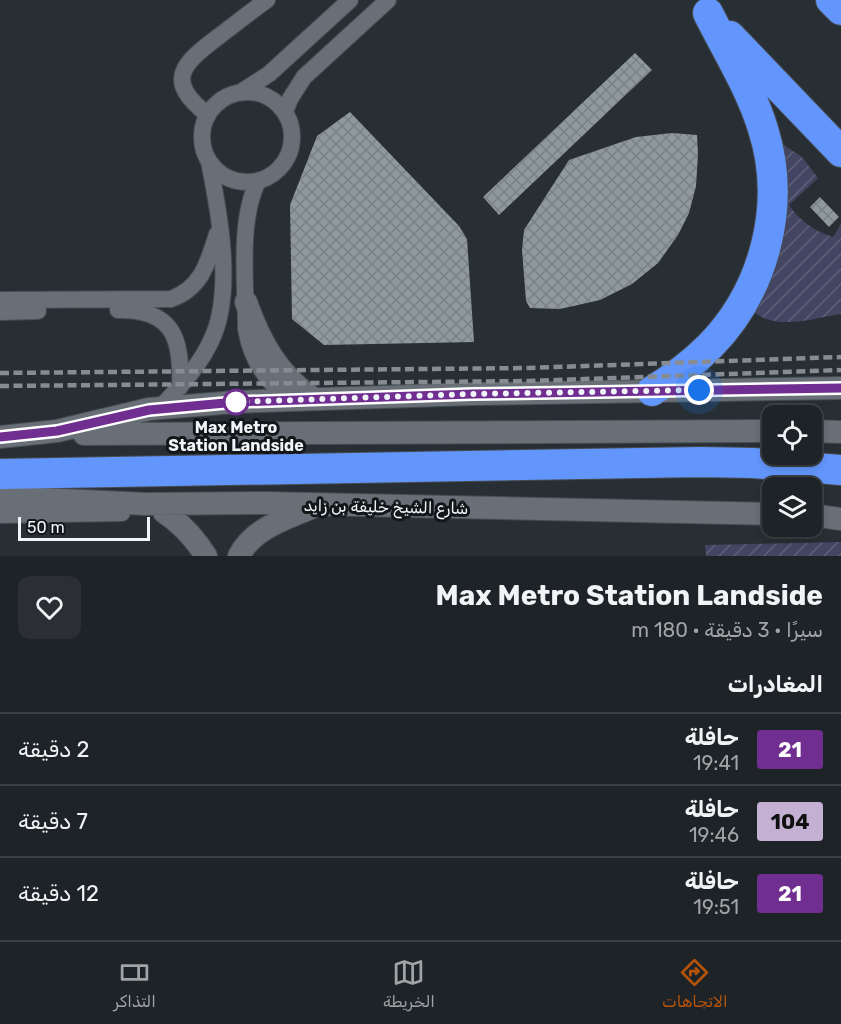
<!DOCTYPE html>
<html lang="ar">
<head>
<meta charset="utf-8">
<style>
  :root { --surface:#1e2327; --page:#2b2f33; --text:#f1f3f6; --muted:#a1a4a7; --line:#3c4044; --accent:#b45309 }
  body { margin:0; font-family:Rubik,Cairo,sans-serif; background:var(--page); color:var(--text); direction:rtl; height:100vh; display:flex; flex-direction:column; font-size:22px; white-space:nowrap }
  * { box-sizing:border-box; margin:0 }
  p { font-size:20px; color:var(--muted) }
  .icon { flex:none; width:33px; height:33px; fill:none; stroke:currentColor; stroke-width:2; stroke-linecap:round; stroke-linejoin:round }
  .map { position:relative; height:556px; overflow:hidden; direction:ltr }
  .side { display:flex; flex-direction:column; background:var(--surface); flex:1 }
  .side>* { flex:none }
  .badge { padding:0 12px; border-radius:4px; font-size:21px; line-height:39px }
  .controls { position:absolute; left:762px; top:405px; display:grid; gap:12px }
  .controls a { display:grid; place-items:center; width:60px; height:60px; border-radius:12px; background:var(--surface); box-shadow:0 3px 9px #0003,0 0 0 2px var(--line); font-size:30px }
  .scale { position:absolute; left:18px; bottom:15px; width:132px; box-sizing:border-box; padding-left:6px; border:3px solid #eff4f8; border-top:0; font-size:16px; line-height:21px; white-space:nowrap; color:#eff4f8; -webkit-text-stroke:4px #131619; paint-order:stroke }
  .you { position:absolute; width:30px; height:30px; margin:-15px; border:4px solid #fff; border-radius:50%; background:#1a73e8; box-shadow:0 0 0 9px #1a73e833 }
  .map>.badge { position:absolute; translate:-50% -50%; box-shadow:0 0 0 3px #fff }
  h2 { padding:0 18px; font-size:22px; line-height:54px }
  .round { display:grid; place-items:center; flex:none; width:63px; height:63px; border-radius:12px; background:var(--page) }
  .head { display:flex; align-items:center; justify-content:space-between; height:102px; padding:0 18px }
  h1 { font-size:28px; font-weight:700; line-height:45px }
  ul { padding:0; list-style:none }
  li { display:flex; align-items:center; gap:18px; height:72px; padding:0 18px; border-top:2px solid var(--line) }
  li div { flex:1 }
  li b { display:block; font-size:22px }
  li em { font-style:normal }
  li .badge { min-width:66px; font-weight:700; text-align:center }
  .menu { display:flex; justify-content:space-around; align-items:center; height:84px; border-top:2px solid var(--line); background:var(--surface); font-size:16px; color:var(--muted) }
  .menu a { display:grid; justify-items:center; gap:3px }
  .menu .selected { color:var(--accent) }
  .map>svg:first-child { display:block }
</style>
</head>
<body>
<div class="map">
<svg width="841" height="556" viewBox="0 0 841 556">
  <defs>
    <pattern id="garden-furrows" width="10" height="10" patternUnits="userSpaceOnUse" patternTransform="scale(1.5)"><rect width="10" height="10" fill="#444562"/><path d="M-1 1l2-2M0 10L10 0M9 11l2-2" fill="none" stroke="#5f6079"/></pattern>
    <pattern id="building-cross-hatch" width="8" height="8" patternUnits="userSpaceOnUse" patternTransform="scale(1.5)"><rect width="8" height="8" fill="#8f999d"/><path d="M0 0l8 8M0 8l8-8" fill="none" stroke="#7a8184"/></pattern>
  </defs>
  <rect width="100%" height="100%" fill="#282f34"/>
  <path fill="url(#garden-furrows)" d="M776,140L802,157L818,178L789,205C800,221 814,231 833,237L841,224V314C814,318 777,331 754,312Z
    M841,542V556H706L705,545Z"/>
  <path fill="url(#building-cross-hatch)" d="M635,53L652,70L499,215L483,197Z
    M350,112L459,226L467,239L474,342L324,345L292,319L290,205L317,136Z
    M672,133L697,135L698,154L696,186L689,213L678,235L658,263L632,284L600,300L560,309L530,308L526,301L522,250L524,230L569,160L636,137Z
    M820,197L839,217L829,227L810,207Z"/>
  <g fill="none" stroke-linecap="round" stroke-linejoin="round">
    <g stroke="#464c51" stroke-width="18">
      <path id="street" d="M241,92L269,74L350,0
        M202 137a45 45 0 1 1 90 0a45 45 0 1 1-90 0Z
        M285,112L290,99L304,77L388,0
        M208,115C164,81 182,64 218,37C234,25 250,12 267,0
        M258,181C238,221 246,284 246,329C251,360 266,382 290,400
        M0,300L171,299C202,288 208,262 217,234
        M118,310C173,309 182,338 180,387
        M0,312L38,311
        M160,408C181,386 203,362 214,334C233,286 219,211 209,162
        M0,515L122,513"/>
    </g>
    <g stroke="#464c51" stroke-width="24">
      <path id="secondary" d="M246,302C260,342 278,375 314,399
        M812,431L841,432
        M84,434L772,431
        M0,437L57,431L149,409L235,402L472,394L841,388
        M0,497L146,504L266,503L772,514
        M164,512C182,524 194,537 206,556
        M812,515L841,519
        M239,556C252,529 285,519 311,508"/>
    </g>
    <g stroke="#464c51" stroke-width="32">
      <path id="highway" d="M831,0L841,10
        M730,36L841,152
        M652,391C673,378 693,363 710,346C765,290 787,204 763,129C751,89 727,51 708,13
        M0,474L700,462L753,463L841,470"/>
    </g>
    <use href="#street" stroke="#686f76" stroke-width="16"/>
    <use href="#secondary" stroke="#686f76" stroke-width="22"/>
    <use href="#highway" stroke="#6396fc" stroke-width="30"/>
    <path stroke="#868c91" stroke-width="4.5" stroke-dasharray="9 4.5" stroke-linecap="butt" d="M0,373L528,368L841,357
      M0,386L529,381L841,370"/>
  </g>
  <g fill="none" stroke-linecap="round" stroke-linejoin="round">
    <g stroke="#fff" stroke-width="14">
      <path id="line" d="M0,437L57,431L149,410L236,402L472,394L841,388"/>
    </g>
    <use href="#line" stroke="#6f2e90" stroke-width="9"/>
    <path stroke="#eff4f8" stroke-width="6" stroke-dasharray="0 10.8" d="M236,402L472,394L699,390"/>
  </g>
  <circle fill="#fff" stroke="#6f2e90" stroke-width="3" cx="236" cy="402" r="12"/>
  <g text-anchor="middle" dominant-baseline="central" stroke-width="6" stroke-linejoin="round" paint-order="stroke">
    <g font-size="16" font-weight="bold" fill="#eff4f8" stroke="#131619">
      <text x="236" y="427">Max Metro<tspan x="236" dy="18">Station Landside</tspan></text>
    </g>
    <g font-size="16" fill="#eff4f8" stroke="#131619">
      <text transform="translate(386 507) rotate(1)">شارع الشيخ خليفة بن زايد</text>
    </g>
  </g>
</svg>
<div class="controls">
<a><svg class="icon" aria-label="locate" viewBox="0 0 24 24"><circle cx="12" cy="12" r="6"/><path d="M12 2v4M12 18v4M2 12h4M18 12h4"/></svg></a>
<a><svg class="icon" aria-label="layers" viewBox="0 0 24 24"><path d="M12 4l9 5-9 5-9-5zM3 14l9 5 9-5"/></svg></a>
</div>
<div class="scale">50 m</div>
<div class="you" style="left:699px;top:390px"></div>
</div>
<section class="side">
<div class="head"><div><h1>Max Metro Station Landside</h1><p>سيرًا · 3 دقيقة · 180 m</p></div><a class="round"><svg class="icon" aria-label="heart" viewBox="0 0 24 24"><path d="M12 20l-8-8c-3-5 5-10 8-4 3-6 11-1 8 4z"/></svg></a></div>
<h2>المغادرات</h2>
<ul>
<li><span class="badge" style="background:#6f2e90;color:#fff">21</span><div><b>حافلة</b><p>19:41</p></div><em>2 دقيقة</em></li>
<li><span class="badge" style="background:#c4b0d2;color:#111">104</span><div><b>حافلة</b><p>19:46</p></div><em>7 دقيقة</em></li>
<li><span class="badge" style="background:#6f2e90;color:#fff">21</span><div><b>حافلة</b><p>19:51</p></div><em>12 دقيقة</em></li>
</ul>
</section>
<nav class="menu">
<a class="selected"><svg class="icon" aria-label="directions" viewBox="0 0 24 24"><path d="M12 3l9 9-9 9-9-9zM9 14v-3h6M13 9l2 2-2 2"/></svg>الاتجاهات</a>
<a><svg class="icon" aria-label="map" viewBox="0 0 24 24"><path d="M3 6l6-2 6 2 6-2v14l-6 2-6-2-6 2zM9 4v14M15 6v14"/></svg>الخريطة</a>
<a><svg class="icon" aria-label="tickets" viewBox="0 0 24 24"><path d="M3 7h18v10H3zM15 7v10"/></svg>التذاكر</a>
</nav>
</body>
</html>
